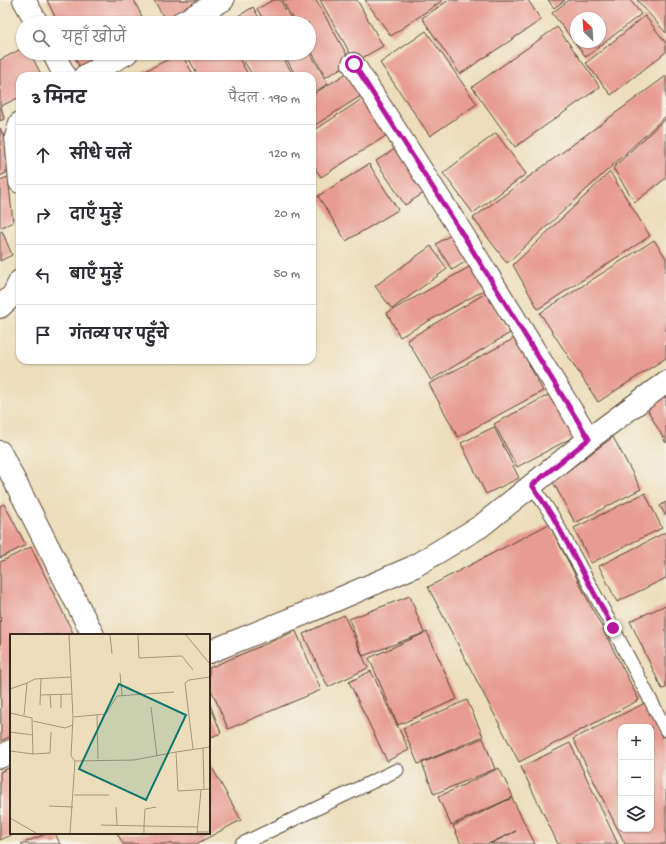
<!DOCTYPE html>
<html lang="hi">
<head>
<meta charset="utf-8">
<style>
  body { margin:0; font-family:"Gochi Hand","Playpen Sans Deva",sans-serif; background:#f7f7f7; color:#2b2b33 }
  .controls { position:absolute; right:12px; bottom:12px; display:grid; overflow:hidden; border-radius:8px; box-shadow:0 1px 3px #0004 }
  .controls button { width:36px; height:36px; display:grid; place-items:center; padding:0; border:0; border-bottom:1px solid #e1e1e2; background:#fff; color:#2b2b33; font:20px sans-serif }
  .compass { position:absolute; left:570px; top:12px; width:36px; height:36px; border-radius:50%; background:#fff; box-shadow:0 1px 3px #0004; rotate:335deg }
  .stop { position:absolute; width:12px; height:12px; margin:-9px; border:3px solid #b5179e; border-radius:50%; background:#fff }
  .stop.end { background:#b5179e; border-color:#fff; box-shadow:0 1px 4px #0008 }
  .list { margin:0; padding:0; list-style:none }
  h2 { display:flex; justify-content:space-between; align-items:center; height:52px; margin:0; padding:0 16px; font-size:17px }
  h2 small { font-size:13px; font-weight:400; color:#7c7c81 }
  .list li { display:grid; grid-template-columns:26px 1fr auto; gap:12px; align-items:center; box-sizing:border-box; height:60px; padding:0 16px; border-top:1px solid #e1e1e2 }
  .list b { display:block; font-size:15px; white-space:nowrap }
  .list em { font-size:13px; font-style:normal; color:#7c7c81 }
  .icon { flex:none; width:22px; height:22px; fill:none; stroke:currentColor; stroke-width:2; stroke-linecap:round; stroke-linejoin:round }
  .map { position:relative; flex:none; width:666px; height:844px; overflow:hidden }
  .search { position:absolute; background:#fff; box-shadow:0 1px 3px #0004; left:16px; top:16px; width:300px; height:44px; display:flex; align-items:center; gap:10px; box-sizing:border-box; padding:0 14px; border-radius:22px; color:#7c7c81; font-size:15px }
  .panel { position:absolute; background:#fff; box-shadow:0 1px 3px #0004; left:16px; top:72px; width:300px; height:292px; border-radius:12px }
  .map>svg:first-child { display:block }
  .building { fill:#e79b92; fill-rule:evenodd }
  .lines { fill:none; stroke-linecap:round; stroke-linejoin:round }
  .service-casing { stroke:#564536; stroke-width:15 }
  .minor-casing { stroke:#564536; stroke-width:24 }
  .service { stroke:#fff; stroke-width:13 }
  .minor { stroke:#fff; stroke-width:22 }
  .route { stroke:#b5179e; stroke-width:5 }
  .inset-road { fill:none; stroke:#a5967c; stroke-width:1 }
  .view { fill:#0f766e; fill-opacity:0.15; stroke:#0f766e; stroke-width:2 }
  .inset-edge { fill:none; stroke:#3b2a1e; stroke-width:2 }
</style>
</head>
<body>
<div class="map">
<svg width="666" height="844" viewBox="0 0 666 844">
  <rect width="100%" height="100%" fill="#f7f3e8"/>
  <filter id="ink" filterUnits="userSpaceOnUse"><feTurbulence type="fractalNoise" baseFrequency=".025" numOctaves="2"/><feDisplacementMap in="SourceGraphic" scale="8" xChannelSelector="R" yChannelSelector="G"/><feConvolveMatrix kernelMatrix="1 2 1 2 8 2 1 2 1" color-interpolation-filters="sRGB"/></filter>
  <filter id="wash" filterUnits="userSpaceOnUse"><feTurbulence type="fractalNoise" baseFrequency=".012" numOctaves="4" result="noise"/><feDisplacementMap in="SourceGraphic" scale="16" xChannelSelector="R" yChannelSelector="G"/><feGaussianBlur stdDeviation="0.9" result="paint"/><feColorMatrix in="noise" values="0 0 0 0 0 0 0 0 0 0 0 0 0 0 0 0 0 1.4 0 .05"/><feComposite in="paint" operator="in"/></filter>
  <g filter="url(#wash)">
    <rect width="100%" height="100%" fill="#ecdebb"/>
    <g id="blocks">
      <!-- building -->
      <g class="building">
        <path d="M47 0H134L145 23H58Z"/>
        <path d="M154 0H217L174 23H167Z"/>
        <path d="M273 0H280L293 23H266L257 9Z"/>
        <path d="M282 0H316L351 62 326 77 309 47V23H295Z"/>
        <path d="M320 0H357L383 46 355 62Z"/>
        <path d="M365 0H443L391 36Z"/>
        <path d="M449 0H528L541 20 460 74 422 18Z"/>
        <path d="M548 0H565L554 8Z"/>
        <path d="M569 0H630L641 14 586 57 552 13ZM576 18H600V42H576Z"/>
        <path d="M637 0H666V33Z"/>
        <path d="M253 7 262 23H227Z"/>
        <path d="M645 16 666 43V52L611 95 586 63Z"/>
        <path d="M557 27 600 87 515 147 472 87Z"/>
        <path d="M426 31 477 104 430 136 380 63Z"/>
        <path d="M23 48V53H30L42 76H20V97L1 106 4 119 0 121V60Z"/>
        <path d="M309 51 328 84 312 93V76H296L283 53H309Z"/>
        <path d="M73 53H104L79 66Z"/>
        <path d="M181 53 194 76H135Z"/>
        <path d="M186 53H236L249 76H198Z"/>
        <path d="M239 53H280L294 76H253Z"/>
        <path d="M350 71 364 94 312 127V95Z"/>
        <path d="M666 76V116L507 263 473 218Z"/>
        <path d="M368 95 392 132 321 177 312 164V132Z"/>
        <path d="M666 118V178L635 202 613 168Z"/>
        <path d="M0 128 6 141V173L0 176Z"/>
        <path d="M496 133 526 174 473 213 443 173Z"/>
        <path d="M398 147 427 191 405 205 376 161Z"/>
        <path d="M369 164 398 210 346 241 318 196Z"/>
        <path d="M610 172 650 236 538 309 513 265Z"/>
        <path d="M8 177 13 222 0 228V180Z"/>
        <path d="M2 231 12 255 0 261V232Z"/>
        <path d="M454 233 470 259 452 270 436 244Z"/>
        <path d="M654 240 666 258V358L598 402 540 313Z"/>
        <path d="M431 246 447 269 392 309 375 286Z"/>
        <path d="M473 265 486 289 400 337 387 313Z"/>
        <path d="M486 293 510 333 431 380 407 340Z"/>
        <path d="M515 338 543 391 458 437 429 384Z"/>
        <path d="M552 393 575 436 517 467 494 424Z"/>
        <path d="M666 395V443L646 407Z"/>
        <path d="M494 427 519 478 486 494 461 443Z"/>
        <path d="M613 437 641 489 575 523 553 482Z"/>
        <path d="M645 493 662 528 591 563 574 528Z"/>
        <path d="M666 502V516L660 506Z"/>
        <path d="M4 504 26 545 0 558V506Z"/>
        <path d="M549 524 639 700 519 762 428 587Z"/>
        <path d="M666 532V578L617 602 599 566Z"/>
        <path d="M31 547 74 635H11V736L1 741 0 562Z"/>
        <path d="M410 596 424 633 363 656 349 619Z"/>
        <path d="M666 605V688L662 689 630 621Z"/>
        <path d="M344 615 368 668 328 687 303 634Z"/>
        <path d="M296 631 321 690 228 729 209 684V668Z"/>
        <path d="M427 632 457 699 398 725 369 658Z"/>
        <path d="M371 671 409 750 387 761 349 682Z"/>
        <path d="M467 700 483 736 418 764 403 728Z"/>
        <path d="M209 702 221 733 209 738Z"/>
        <path d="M645 703 666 745V844H625L573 739ZM621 727H651V829H621Z"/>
        <path d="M483 738 495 769 434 794 422 763Z"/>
        <path d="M570 743 618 844H558L521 767Z"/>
        <path d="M209 762 241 820 196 844H123L117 833H209Z"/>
        <path d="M11 767V833H16L0 840V772Z"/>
        <path d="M499 768 513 797 451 825 438 797Z"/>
        <path d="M512 798 535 844H490L516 831 488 844H461L453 826Z"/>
        <path d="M48 833H55L60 844H21Z"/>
      </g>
    </g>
  </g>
  <g filter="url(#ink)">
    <use href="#blocks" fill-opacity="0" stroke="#564536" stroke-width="1"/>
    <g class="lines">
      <defs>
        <g id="service">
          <path d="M532 485 553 517 613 628 666 730"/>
          <path d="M242 844 397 770"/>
        </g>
        <g id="minor">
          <path d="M24 0 37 23"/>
          <path d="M181 23 223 0"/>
          <path d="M53 53 65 76"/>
          <path d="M353 64 460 230 589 439"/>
          <path d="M85 76 127 53"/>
          <path d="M20 123 16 137 20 182"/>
          <path d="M0 307 13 295 20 281"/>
          <path d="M0 452 93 635"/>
          <path d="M209 652 306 613 413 567 481 526 589 439 666 382"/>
          <path d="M0 757 11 751"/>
        </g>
      </defs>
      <!-- service casing -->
      <use href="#service" class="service-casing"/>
      <!-- minor casing -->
      <use href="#minor" class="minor-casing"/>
      <!-- service -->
      <use href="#service" class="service"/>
      <!-- minor -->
      <use href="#minor" class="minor"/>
    </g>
  </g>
  <g class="lines" filter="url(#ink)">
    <!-- route -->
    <path class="route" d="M354 64 460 230 589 439 532 485 553 517 613 628"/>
  </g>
  <!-- overview -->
  <g transform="translate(10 634)">
    <rect width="200" height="200" fill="#ecdebb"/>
    <path class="inset-road" d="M59 1 63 83 61 122 65 127M100 1 102 20M128 1 129 24 172 22 183 36M176 1 200 30M110 39 112 61M17 49 25 45 61 43M0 55 17 49 14 81M30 61 62 60M40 61 41 74M51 61V74M30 71 31 44M141 73 147 122M0 79 22 84 23 120 0 117M87 81 88 125M63 83 96 80 107 62 164 58M23 87 55 94 63 91M0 98 23 101M200 113 166 118 168 157 200 155M193 114 194 155M183 115 175 49 179 46 200 43M23 120 40 119 41 98M64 161H99M39 172 63 173M106 173 107 191M146 173 135 175 134 192 187 193M0 184 26 199M91 191 134 192V199M187 198H200M60 199 65 127 124 126 166 118M187 199 191 156"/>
    <path class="view" d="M109 50 176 81 136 166 69 135Z"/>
    <rect width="200" height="200" class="inset-edge"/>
  </g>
</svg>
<div class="controls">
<button>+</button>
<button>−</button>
<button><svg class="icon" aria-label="layers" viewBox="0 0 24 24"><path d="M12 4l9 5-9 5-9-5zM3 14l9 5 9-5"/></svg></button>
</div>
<svg class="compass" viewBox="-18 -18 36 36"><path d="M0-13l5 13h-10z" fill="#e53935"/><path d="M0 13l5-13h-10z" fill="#7c7c81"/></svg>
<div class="stop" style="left:354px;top:64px"></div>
<div class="stop end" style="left:613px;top:628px"></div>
<div class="search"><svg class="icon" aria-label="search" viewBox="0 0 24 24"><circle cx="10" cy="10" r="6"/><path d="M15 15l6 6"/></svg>यहाँ खोजें</div>
<section class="panel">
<h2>3 मिनट<small>पैदल · 190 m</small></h2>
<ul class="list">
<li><svg class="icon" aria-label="ahead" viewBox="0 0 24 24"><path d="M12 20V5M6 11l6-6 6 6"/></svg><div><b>सीधे चलें</b></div><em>120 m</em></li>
<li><svg class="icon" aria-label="right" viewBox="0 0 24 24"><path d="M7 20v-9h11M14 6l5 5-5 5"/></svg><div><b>दाएँ मुड़ें</b></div><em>20 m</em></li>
<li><svg class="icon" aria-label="left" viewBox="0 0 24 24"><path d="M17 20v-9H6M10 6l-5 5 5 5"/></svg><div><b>बाएँ मुड़ें</b></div><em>50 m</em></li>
<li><svg class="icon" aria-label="arrive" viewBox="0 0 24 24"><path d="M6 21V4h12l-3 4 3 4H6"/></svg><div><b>गंतव्य पर पहुँचे</b></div></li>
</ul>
</section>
</div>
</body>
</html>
